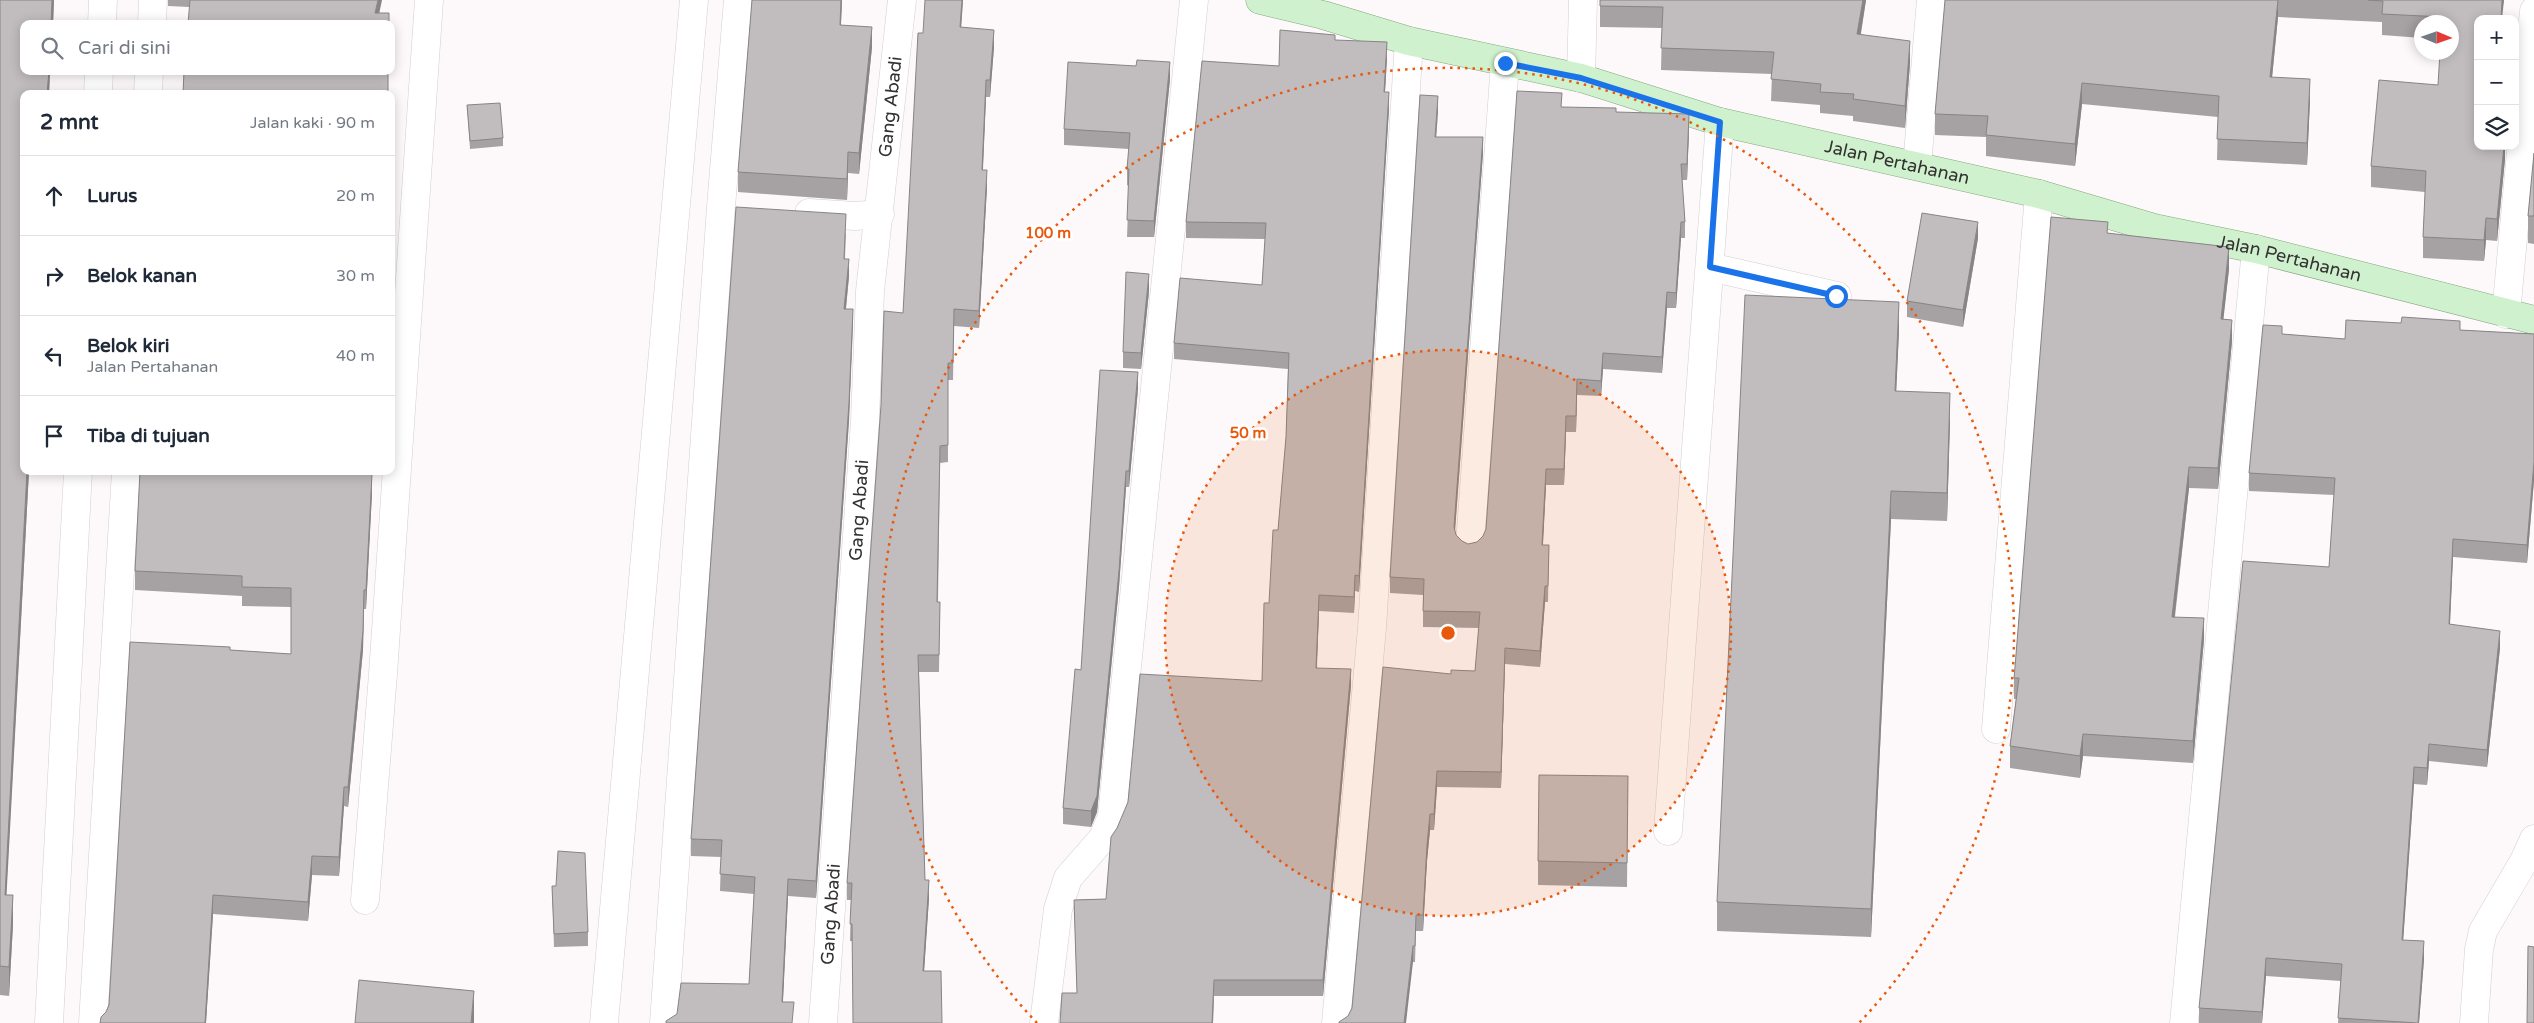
<!DOCTYPE html>
<html lang="id">
<head>
<meta charset="utf-8">
<style>
  body { margin:0; font-family:"Varela Round",sans-serif; background:#f2f2f3; color:#1f2937 }
  .controls { position:absolute; right:15px; top:15px; display:grid; overflow:hidden; border-radius:10px; box-shadow:0 2px 12px #0003 }
  .controls button { width:45px; height:45px; display:grid; place-items:center; padding:0; border:0; border-bottom:1px solid #e0e1e3; background:#fff; color:#1f2937; font:25px sans-serif }
  .compass { position:absolute; left:2414px; top:15px; width:45px; height:45px; border-radius:50%; background:#fff; box-shadow:0 2px 12px #0003; rotate:92deg }
  .stop { position:absolute; width:15px; height:15px; margin:-11px; border:4px solid #1a73e8; border-radius:50%; background:#fff }
  .stop.end { background:#1a73e8; border-color:#fff; box-shadow:0 1px 5px #0008 }
  .list { margin:0; padding:0; list-style:none }
  h2 { display:flex; justify-content:space-between; align-items:center; height:65px; margin:0; padding:0 20px; font-size:21px }
  h2 small { font-size:16px; font-weight:400; color:#747a83 }
  .list li { display:grid; grid-template-columns:32px 1fr auto; gap:15px; align-items:center; box-sizing:border-box; height:80px; padding:0 20px; border-top:1px solid #e0e1e3 }
  .list b { display:block; font-size:19px; white-space:nowrap }
  .list p { margin:0; font-size:16px; white-space:nowrap; color:#747a83 }
  .list em { font-size:16px; font-style:normal; color:#747a83 }
  .icon { flex:none; width:28px; height:28px; fill:none; stroke:currentColor; stroke-width:2; stroke-linecap:round; stroke-linejoin:round }
  .map { position:relative; flex:none; width:2534px; height:1023px; overflow:hidden }
  .search { position:absolute; background:#fff; box-shadow:0 2px 12px #0003; left:20px; top:20px; width:375px; height:55px; display:flex; align-items:center; gap:12px; box-sizing:border-box; padding:0 18px; border-radius:10px; color:#747a83; font-size:19px }
  .panel { position:absolute; background:#fff; box-shadow:0 2px 12px #0003; left:20px; top:90px; width:375px; height:385px; border-radius:10px }
  .map>svg:first-child { display:block }
  .lines { fill:none; stroke-linecap:round; stroke-linejoin:round }
  .minor-casing { stroke:#d3cecf; stroke-width:29 }
  .major-casing { stroke:#84a780; stroke-width:29 }
  .minor { stroke:#fff; stroke-width:28 }
  .major { stroke:#d0f1cd; stroke-width:28 }
  .wall { fill:#a6a2a3 }
  .shaded-wall { fill:#878485 }
  .building { fill:#c1bcbe; stroke:#878485 }
  .route { stroke:#1a73e8; stroke-width:6 }
  .ring { fill:none; stroke:#e8590c; stroke-width:2.5; stroke-dasharray:2.5 5 }
  .labels { text-anchor:middle; dominant-baseline:central; stroke-width:5; stroke-linejoin:round; paint-order:stroke }
  .street-label { font-size:18px; fill:#333131; stroke:#fff }
  .centre { fill:#e8590c; stroke:#fff; stroke-width:2.5 }
  .ring-label { font-size:15px; text-anchor:middle; font-weight:bold; fill:#e8590c; stroke:#fff; stroke-width:5; stroke-linejoin:round; paint-order:stroke }
</style>
</head>
<body>
<div class="map">
<svg width="2534" height="1023" viewBox="0 0 2534 1023">
  <rect width="100%" height="100%" fill="#fdf9fa"/>
  <g class="lines">
    <defs>
      <g id="minor">
        <path d="M102 24 103 0"/>
        <path d="M152 24 153 0"/>
        <path d="M1581 78 1583 0"/>
        <path d="M98 94 99 71"/>
        <path d="M148 94 149 71"/>
        <path d="M1917 166 1931 0"/>
        <path d="M809 213 855 216 880 214"/>
        <path d="M1710 267 1837 296"/>
        <path d="M2506 314 2534 11"/>
        <path d="M1470 544 1505 63"/>
        <path d="M1996 729 2039 194"/>
        <path d="M1668 831 1720 122"/>
        <path d="M365 900 383 674 429 0"/>
        <path d="M49 1023 78 471"/>
        <path d="M93 1023 126 471"/>
        <path d="M604 1023 694 0"/>
        <path d="M664 1023 721 207 738 0"/>
        <path id="s1" d="M823 1023 865 421 870 291 902 0"/>
        <path d="M1044 1023 1058 909 1068 878 1103 838 1112 816 1194 0"/>
        <path d="M1336 1023 1372 628 1409 41"/>
        <path d="M2184 1023 2256 249"/>
        <path d="M2474 1023 2479 949 2483 931 2524 861 2534 839"/>
      </g>
      <g id="major">
        <path id="s2" d="M1260 0 1323 15 1409 41 1581 78 1720 122 2039 194 2154 228 2256 249 2534 320"/>
      </g>
    </defs>
    <!-- minor casing -->
    <use href="#minor" class="minor-casing"/>
    <!-- major casing -->
    <use href="#major" class="major-casing"/>
    <!-- minor -->
    <use href="#minor" class="minor"/>
    <!-- major -->
    <use href="#major" class="major"/>
  </g>
  <!-- wall -->
  <g class="wall">
    <path d="M0 0H54L53 24H24L50 71 49 94H24V471H29L6 895 13 924 9 996 0 995Z"/>
    <path d="M168 0H382L189 7 168 6Z"/>
    <path d="M752 0H842L841 25 872 47 859 174 848 173 847 200 738 192V172Z"/>
    <path d="M963 0 961 27 994 47 990 97H986L983 170 987 187 979 328 954 326 953 380H948V462L940 463 938 602H940L939 672H919L925 880 929 898 924 971 942 1023 852 941H850L851 900H847V883L903 313Z"/>
    <path d="M1600 0H1866L1861 34 1910 63 1905 128 1853 121V116L1820 113V105L1771 101 1772 74 1661 70 1662 28 1600 27Z"/>
    <path d="M1945 0H2504L2478 146H2505V159L2497 241 2486 240 2484 261 2423 258V237L2425 192 2371 187V166L2438 85 2452 22H2422V38L2382 35V22L2278 17 2272 77 2310 100 2307 165 2217 160 2218 117 2082 104 2075 166 1986 156V137L1935 135V114Z"/>
    <path d="M1335 40 1387 58 1385 92 1389 108 1359 592 1355 591 1354 613 1319 611 1317 668 1351 685 1323 996H1214L1213 1023H1060L1077 993 1074 900 1106 899 1262 681 1269 603 1278 530 1286 437 1288 369 1174 359V343L1262 285 1265 239 1186 238V222Z"/>
    <path d="M1170 79 1154 237H1127L1129 186 1127 185V169L1129 149 1064 145V129Z"/>
    <path d="M467 105 503 138V146L470 149Z"/>
    <path d="M1562 107 1616 112 1689 130 1687 180H1682L1685 222V238H1681L1676 308H1667L1662 373 1603 369 1601 396 1577 395 1576 432H1566L1564 485H1546L1543 545H1549L1548 602H1545L1540 667 1505 664 1501 788 1437 787 1434 830H1430L1427 861 1423 931H1416L1415 962H1413L1348 1016 1352 1008 1451 674 1475 671 1479 628 1423 627V595L1390 593V577L1438 112 1436 137 1483 153 1455 531 1456 535 1462 541 1468 544 1477 542 1483 536 1486 529Z"/>
    <path d="M2534 153V244L2528 243V216Z"/>
    <path d="M846 231 845 259 849 276 846 309 853 326 849 420 816 898 788 896 783 1002 749 984 754 894 720 891 721 857 691 856V839Z"/>
    <path d="M2108 233 2229 269 2223 319 2232 341 2218 489 2189 488 2175 617 2204 639 2193 763 2083 756 2080 778 2010 768V746L2016 699H2014V678Z"/>
    <path d="M1978 238 1963 327 1907 317V301Z"/>
    <path d="M1149 291 1141 369 1123 368V352Z"/>
    <path d="M2460 330 2534 334V480L2527 563 2453 557 2450 625 2500 648 2487 767 2429 761 2427 785 2414 784 2403 940 2424 959 2419 1023H2338L2341 981 2266 976 2262 1023H2199V1008L2329 567 2334 495 2249 491V473L2282 334 2345 339Z"/>
    <path d="M1899 331 1896 391 1950 421 1947 521 1891 519 1871 937 1717 931V902Z"/>
    <path d="M1138 389 1129 487H1126L1119 587 1097 812 1091 827 1063 824V808L1081 670Z"/>
    <path d="M368 474 372 493 366 609H364L363 650 348 807 344 806 339 876 312 875 308 921 213 914 206 1023H100L106 1012 230 650 291 654V607L242 606V596L135 590V571Z"/>
    <path d="M1628 776 1627 887 1538 885V861Z"/>
    <path d="M552 886 588 932V946L554 947Z"/>
  </g>
  <!-- shaded-wall -->
  <g class="shaded-wall">
    <path d="M52 0H54L53 24H51Z"/>
    <path d="M378 0H382L377 24 375 13Z"/>
    <path d="M841 0H842L840 45V25Z"/>
    <path d="M962 0H963L960 44V27Z"/>
    <path d="M1863 0H1866L1857 55V34Z"/>
    <path d="M2278 0V17L2270 98V77Z"/>
    <path d="M2502 0H2504L2502 19H2501Z"/>
    <path d="M872 27V47L859 174V153Z"/>
    <path d="M994 30V47L990 97V80Z"/>
    <path d="M1910 41V63L1905 128V106Z"/>
    <path d="M1387 42V58L1384 108V92Z"/>
    <path d="M1170 62V79L1154 237V221Z"/>
    <path d="M49 71H50L49 94H47Z"/>
    <path d="M2310 79V100L2307 165V143Z"/>
    <path d="M986 80V97L982 187V170Z"/>
    <path d="M2082 83V104L2075 166V144Z"/>
    <path d="M1389 92V108L1359 592V576Z"/>
    <path d="M1438 96V112L1435 153V137Z"/>
    <path d="M1689 114V130L1687 180V164Z"/>
    <path d="M1483 137V153L1454 543V527Z"/>
    <path d="M2504 146H2505V159L2497 241V219Z"/>
    <path d="M848 152V173L847 200V179Z"/>
    <path d="M987 170V187L979 328V311Z"/>
    <path d="M2486 218V240L2484 261V240Z"/>
    <path d="M1681 222V238L1676 308V293Z"/>
    <path d="M1978 222V238L1963 327V310Z"/>
    <path d="M2229 247V269L2221 341V319Z"/>
    <path d="M849 259V276L844 326V309Z"/>
    <path d="M1149 274V291L1141 369V353Z"/>
    <path d="M1667 292V308L1662 373V357Z"/>
    <path d="M1899 302V331L1895 419V391Z"/>
    <path d="M853 309 849 420 816 898V881Z"/>
    <path d="M2232 320V341L2218 489V468Z"/>
    <path d="M1603 353V369L1601 396V381Z"/>
    <path d="M1138 372V389L1129 487V471Z"/>
    <path d="M1577 379V395L1576 432V416Z"/>
    <path d="M1950 393V421L1947 521V493Z"/>
    <path d="M1566 416V432L1564 485V469Z"/>
    <path d="M2534 462V480L2527 563V545Z"/>
    <path d="M2189 467V488L2172 638V617Z"/>
    <path d="M1546 469V485L1542 561V545Z"/>
    <path d="M27 471H29L5 924V895Z"/>
    <path d="M1126 471V487L1119 587 1097 812 1091 827V811Z"/>
    <path d="M372 474V493L366 609V590Z"/>
    <path d="M1891 491V519L1871 937V909Z"/>
    <path d="M2453 539V557L2449 642V624Z"/>
    <path d="M1355 575V591L1354 613V597Z"/>
    <path d="M1545 586V602L1540 667V651Z"/>
    <path d="M364 590 363 650 348 807V787Z"/>
    <path d="M1319 595V611L1316 684V668Z"/>
    <path d="M2204 618V639L2193 763V741Z"/>
    <path d="M2500 631V648L2487 767V750Z"/>
    <path d="M1505 648V664L1501 788V772Z"/>
    <path d="M1351 669V685L1323 996V980Z"/>
    <path d="M2083 734V756L2080 778V756Z"/>
    <path d="M2429 744V761L2427 785V768Z"/>
    <path d="M2414 767V784L2402 958V940Z"/>
    <path d="M1437 771V787L1434 830V814Z"/>
    <path d="M344 787V806L339 876V857Z"/>
    <path d="M1430 814V830L1427 861 1423 931V915L1427 845Z"/>
    <path d="M312 856V875L308 921V902Z"/>
    <path d="M788 879V896L782 1019V1002Z"/>
    <path d="M929 880V898L923 988V971Z"/>
    <path d="M13 895V924L9 996V967Z"/>
    <path d="M213 895V914L206 1023H205Z"/>
    <path d="M2424 941V959L2419 1023H2418Z"/>
    <path d="M1413 946V962L1406 1023H1404Z"/>
    <path d="M2266 958V976L2262 1023V1012Z"/>
    <path d="M1214 980 1213 1023H1212Z"/>
    <path d="M474 991V1023H471Z"/>
  </g>
  <!-- building -->
  <g class="building">
    <path d="M0 0H52L51 24H24V71H49L47 94H24V471H27L5 895H13L9 967 0 966Z"/>
    <path d="M190 0H378L375 13H389V24H188Z"/>
    <path d="M752 0H841L840 25 872 27 859 153 848 152 847 179 738 172Z"/>
    <path d="M925 0H962L960 27 994 30 990 80H986L982 170H987L979 311 954 309 953 363H948V445L940 446 937 602H940L939 655H918L925 880H929L923 971H941L942 1023H853L852 924H850L852 883H847L881 405 884 311 903 313 918 33H923Z"/>
    <path d="M1600 0H1863L1857 34 1910 41 1905 106 1853 99 1854 94 1820 92 1821 84 1771 79 1774 52 1661 48 1663 7 1600 6Z"/>
    <path d="M1945 0H2278L2270 77 2310 79 2307 143 2217 139 2219 96 2082 83 2075 144 1986 135 1988 116 1935 114Z"/>
    <path d="M2368 0H2502L2501 19H2478V146H2504L2497 219 2486 218 2484 240 2423 237 2426 171 2371 166 2379 80 2438 85 2440 52H2452V22H2443V17L2382 14 2383 1Z"/>
    <path d="M1280 30 1335 35V40L1387 42 1384 92H1389L1359 576 1355 575 1354 597 1319 595 1316 668 1351 669 1323 980H1214L1212 1023H1060L1062 993H1077L1074 900 1106 899 1111 837 1117 828 1128 802 1140 674 1262 681 1264 603H1269L1273 530H1278L1286 437 1289 353 1174 343 1180 278 1262 285 1266 223 1186 222 1202 61 1279 66Z"/>
    <path d="M1137 60 1170 62 1154 221 1127 220 1129 169H1127L1130 133 1064 129 1068 62 1136 66Z"/>
    <path d="M184 71H388V94H183Z"/>
    <path d="M1517 91 1562 93 1561 107 1616 108V112L1689 114 1687 164H1681L1685 222H1681L1676 293 1667 292 1662 357 1603 353 1601 381 1577 379 1576 416H1566L1564 469H1546L1542 545H1549L1548 586H1545L1540 651 1505 648 1501 772 1437 771 1434 814H1430L1427 845 1423 915H1416L1415 946H1413L1404 1023H1339V1022L1348 1016 1352 1008 1383 667 1451 674V670L1475 671 1480 612 1423 611 1424 579 1390 577 1420 95 1438 96 1435 137H1483L1454 527 1456 535 1462 541 1468 544 1477 542 1483 536 1486 529Z"/>
    <path d="M500 103 503 138 470 141 467 105Z"/>
    <path d="M391 110H392L391 160Z"/>
    <path d="M2534 153V216H2528Z"/>
    <path d="M736 207 846 214 844 259H849L844 309H853L849 403 816 881 788 879 782 1002H794L792 1023H666V1021L677 1014 681 983 749 984 755 877 720 874 722 840 691 839Z"/>
    <path d="M1922 213 1978 222 1963 310 1907 301Z"/>
    <path d="M2051 217 2108 222 2107 233 2229 247 2221 319 2232 320 2218 468 2189 467 2172 617 2204 618 2193 741 2083 734 2080 756 2010 746 2019 678H2014L2015 667Z"/>
    <path d="M1126 272 1149 274 1141 353 1123 352Z"/>
    <path d="M1745 295 1899 302 1895 391 1950 393 1947 493 1891 491 1871 909 1717 902Z"/>
    <path d="M2402 317 2460 321V330L2534 334V462L2527 545 2453 539 2449 624 2500 631 2487 750 2429 744 2427 768 2414 767 2402 940 2424 941 2418 1023 2338 1018 2342 964 2266 958 2262 1012 2199 1008 2243 561 2329 567 2335 478 2249 473 2263 325 2282 326V334L2345 339 2346 320 2401 323Z"/>
    <path d="M1100 370 1138 372 1129 471H1126L1119 571 1097 796 1091 811 1063 808 1075 669 1081 670Z"/>
    <path d="M140 471H368L367 474H372L366 590H364L363 631 348 787H344L339 857 312 856 308 902 213 895 205 1023H100L101 1017 106 1012 109 1005 130 642 230 647V650L291 654V588L242 587V576L135 571Z"/>
    <path d="M1539 775 1628 776 1627 863 1538 861Z"/>
    <path d="M558 851 585 853 588 932 554 934 552 886H556Z"/>
    <path d="M2528 946 2534 947V1023H2527Z"/>
    <path d="M359 980 474 991 471 1023H355Z"/>
  </g>
  <g class="lines">
    <!-- route -->
    <path class="route" d="M1505 63 1581 78 1720 122 1710 267 1836 296"/>
  </g>
  <!-- distance rings -->
  <circle cx="1448" cy="633" r="283" fill="#e8590c" fill-opacity=".12"/>
  <g class="ring">
    <circle cx="1448" cy="633" r="283"/>
    <path d="M1037 1023A566 566 0 1 1 1859 1023"/>
  </g>
  <g class="labels">
    <!-- street labels -->
    <g class="street-label">
      <text stroke="none"><textPath href="#s1" startOffset="919">Gang Abadi</textPath></text>
      <text stroke="none"><textPath href="#s2" startOffset="658">Jalan Pertahanan</textPath></text>
      <text stroke="none"><textPath href="#s2" startOffset="1062">Jalan Pertahanan</textPath></text>
      <text stroke="none"><textPath href="#s1" startOffset="514">Gang Abadi</textPath></text>
      <text stroke="none"><textPath href="#s1" startOffset="109">Gang Abadi</textPath></text>
    </g>
  </g>
  <circle cx="1448" cy="633" r="8" class="centre"/>
  <g class="ring-label">
    <text x="1048" y="238">100 m</text>
    <text x="1248" y="438">50 m</text>
  </g>
</svg>
<div class="controls">
<button>+</button>
<button>−</button>
<button><svg class="icon" aria-label="layers" viewBox="0 0 24 24"><path d="M12 4l9 5-9 5-9-5zM3 14l9 5 9-5"/></svg></button>
</div>
<svg class="compass" viewBox="-18 -18 36 36"><path d="M0-13l5 13h-10z" fill="#e53935"/><path d="M0 13l5-13h-10z" fill="#747a83"/></svg>
<div class="stop" style="left:1836px;top:296px"></div>
<div class="stop end" style="left:1505px;top:63px"></div>
<div class="search"><svg class="icon" aria-label="search" viewBox="0 0 24 24"><circle cx="10" cy="10" r="6"/><path d="M15 15l6 6"/></svg>Cari di sini</div>
<section class="panel">
<h2>2 mnt<small>Jalan kaki · 90 m</small></h2>
<ul class="list">
<li><svg class="icon" aria-label="ahead" viewBox="0 0 24 24"><path d="M12 20V5M6 11l6-6 6 6"/></svg><div><b>Lurus</b></div><em>20 m</em></li>
<li><svg class="icon" aria-label="right" viewBox="0 0 24 24"><path d="M7 20v-9h11M14 6l5 5-5 5"/></svg><div><b>Belok kanan</b></div><em>30 m</em></li>
<li><svg class="icon" aria-label="left" viewBox="0 0 24 24"><path d="M17 20v-9H6M10 6l-5 5 5 5"/></svg><div><b>Belok kiri</b><p>Jalan Pertahanan</p></div><em>40 m</em></li>
<li><svg class="icon" aria-label="arrive" viewBox="0 0 24 24"><path d="M6 21V4h12l-3 4 3 4H6"/></svg><div><b>Tiba di tujuan</b></div></li>
</ul>
</section>
</div>
</body>
</html>
